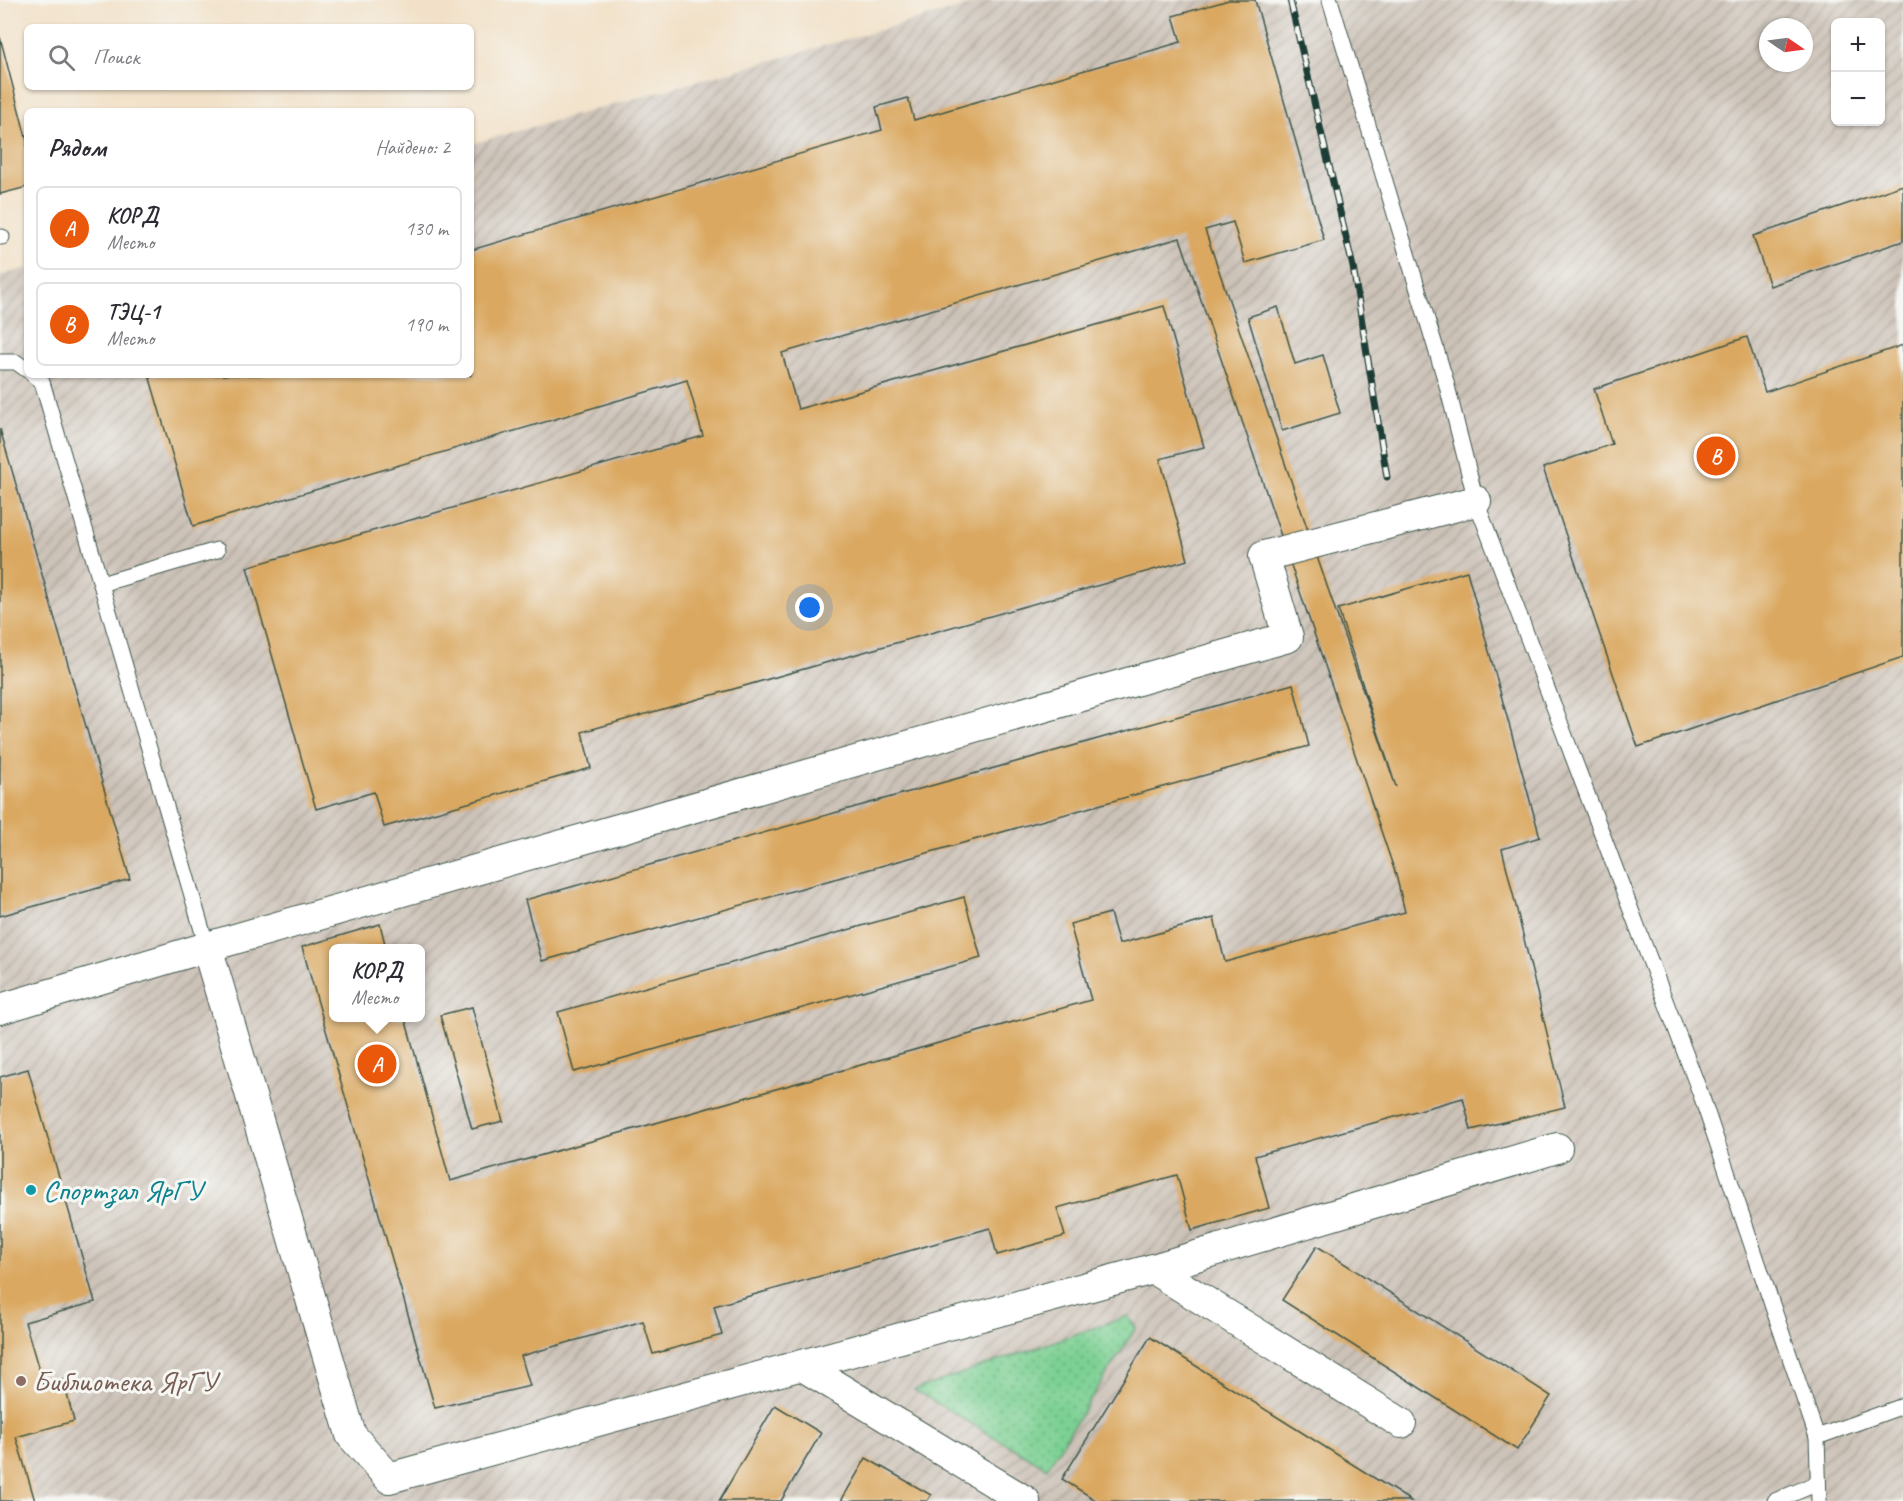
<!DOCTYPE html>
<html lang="ru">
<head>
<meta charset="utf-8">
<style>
  body { margin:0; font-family:Caveat,sans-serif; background:#f7f7f7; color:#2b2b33 }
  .controls { position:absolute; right:18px; top:18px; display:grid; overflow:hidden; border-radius:9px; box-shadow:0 2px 4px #0004 }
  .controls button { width:54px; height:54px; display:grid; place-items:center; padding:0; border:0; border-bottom:2px solid #e1e1e2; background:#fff; color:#2b2b33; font:30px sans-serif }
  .compass { position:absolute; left:1759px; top:18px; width:54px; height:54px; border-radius:50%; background:#fff; box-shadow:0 2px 4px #0004; rotate:103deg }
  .you { position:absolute; left:810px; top:608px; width:21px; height:21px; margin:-15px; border:4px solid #fff; border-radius:50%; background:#1a73e8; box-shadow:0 0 0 9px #1a73e833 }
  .badge { display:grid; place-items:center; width:39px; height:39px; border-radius:50%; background:#ea580c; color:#fff; font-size:20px; font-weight:700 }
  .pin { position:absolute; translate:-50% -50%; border:3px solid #fff; box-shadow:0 2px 6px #0006 }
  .popup { position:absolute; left:329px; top:944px; width:96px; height:78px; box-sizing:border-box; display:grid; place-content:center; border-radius:9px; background:#fff; filter:drop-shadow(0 2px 4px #0005); font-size:20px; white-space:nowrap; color:#7c7c81 }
  .popup b { font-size:22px; color:#2b2b33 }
  .popup::after { content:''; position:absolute; left:50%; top:100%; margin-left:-12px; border:12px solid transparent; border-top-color:#fff }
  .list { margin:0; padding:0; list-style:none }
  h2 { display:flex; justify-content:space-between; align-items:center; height:78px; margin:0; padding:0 24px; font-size:26px }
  h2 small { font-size:20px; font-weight:400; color:#7c7c81 }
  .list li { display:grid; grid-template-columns:39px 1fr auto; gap:18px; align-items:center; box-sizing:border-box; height:84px; margin:0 12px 12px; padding:0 12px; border:2px solid #e1e1e2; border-radius:9px }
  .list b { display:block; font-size:22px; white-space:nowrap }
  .list p { margin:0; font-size:20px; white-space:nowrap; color:#7c7c81 }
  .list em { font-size:20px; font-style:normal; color:#7c7c81 }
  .icon { flex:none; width:33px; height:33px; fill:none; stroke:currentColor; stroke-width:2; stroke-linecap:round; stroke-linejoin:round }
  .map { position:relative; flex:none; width:1903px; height:1501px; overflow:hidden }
  .search { position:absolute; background:#fff; box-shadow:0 2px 4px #0004; left:24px; top:24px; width:450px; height:66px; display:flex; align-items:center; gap:15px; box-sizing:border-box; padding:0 21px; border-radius:9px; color:#7c7c81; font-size:22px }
  .panel { position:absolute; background:#fff; box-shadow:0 2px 4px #0004; left:24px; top:108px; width:450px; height:270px; border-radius:9px }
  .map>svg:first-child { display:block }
  .industrial { fill:url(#industrial-furrows); fill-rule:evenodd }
  .grass { fill:url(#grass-dots); stroke:#4d8664; stroke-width:1.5 }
  .building { fill:#daa860 }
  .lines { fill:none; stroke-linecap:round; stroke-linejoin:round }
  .lane-casing { stroke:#3f564a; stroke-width:17 }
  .street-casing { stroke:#3f564a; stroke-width:32 }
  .lane { stroke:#fff; stroke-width:15 }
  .street { stroke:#fff; stroke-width:30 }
  .rail-casing { stroke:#1f3d34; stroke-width:7 }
  .rail { stroke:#f6f6f2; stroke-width:4.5; stroke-dasharray:14; stroke-linecap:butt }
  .culture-dot { fill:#0f9aa8; stroke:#f6f6f2; stroke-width:2 }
  .education-dot { fill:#8d6e63; stroke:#f6f6f2; stroke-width:2 }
  .labels { text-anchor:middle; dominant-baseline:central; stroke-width:6; stroke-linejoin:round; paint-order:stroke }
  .culture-label { font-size:30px; fill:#0d838f; stroke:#f6f6f2; text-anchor:start }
  .education-label { font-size:30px; fill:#785e54; stroke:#f6f6f2; text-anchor:start }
</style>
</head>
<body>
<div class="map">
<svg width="1903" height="1501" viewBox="0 0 1903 1501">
  <defs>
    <pattern id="industrial-furrows" width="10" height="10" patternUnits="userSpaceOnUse" patternTransform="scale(1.5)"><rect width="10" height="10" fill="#ccc2b8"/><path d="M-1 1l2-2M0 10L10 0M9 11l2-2" fill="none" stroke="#a59f96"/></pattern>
    <pattern id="grass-dots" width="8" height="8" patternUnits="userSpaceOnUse" patternTransform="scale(1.5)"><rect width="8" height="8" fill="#7bd093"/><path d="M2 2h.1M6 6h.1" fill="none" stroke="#64aa79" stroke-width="1.8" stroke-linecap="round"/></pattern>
  </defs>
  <rect width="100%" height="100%" fill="#f6f6f2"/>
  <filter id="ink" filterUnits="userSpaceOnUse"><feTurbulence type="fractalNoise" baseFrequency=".0167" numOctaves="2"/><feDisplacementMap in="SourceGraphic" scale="12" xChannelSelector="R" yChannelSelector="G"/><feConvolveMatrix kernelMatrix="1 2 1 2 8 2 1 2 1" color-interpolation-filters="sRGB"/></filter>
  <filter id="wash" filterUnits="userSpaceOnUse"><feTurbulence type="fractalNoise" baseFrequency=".008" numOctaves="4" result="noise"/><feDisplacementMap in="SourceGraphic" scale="24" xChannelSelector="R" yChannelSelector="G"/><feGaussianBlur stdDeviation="1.35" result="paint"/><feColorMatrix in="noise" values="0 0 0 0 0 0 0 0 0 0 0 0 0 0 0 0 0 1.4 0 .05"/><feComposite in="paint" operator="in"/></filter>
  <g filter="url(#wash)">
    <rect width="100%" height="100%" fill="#f2e1c8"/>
    <!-- industrial -->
    <path class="industrial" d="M988 0H1903V1501H36L18 1436 74 1420 63 1379 43 1384 25 1322 95 1302 0 1077V276L27 268V375H471V144ZM1836 22H1880V122H1836ZM1768 27H1804V63H1768ZM334 948H421V1018H334Z"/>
    <!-- grass -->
    <path class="grass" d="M1128 1316 1136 1328 1047 1468 914 1390Z"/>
    <g id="blocks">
      <!-- building -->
      <g class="building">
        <path d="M1229 0H1255L1324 240 1245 263 1233 222 1205 230 1396 787 1338 609 1467 571 1540 837 1502 849 1565 1107 1471 1130 1463 1098 1255 1156 1269 1208 1192 1230 1177 1175 1057 1208 1065 1236 997 1255 990 1228 714 1306 722 1335 653 1354 643 1321 521 1356 530 1386 435 1408 302 947 380 924 386 948H334V1018H405L450 1181 1091 1000 1070 924 1110 913 1119 944 1214 918 1225 962 1405 912 1396 875 1180 238 782 353 798 409 1164 306 1204 447 1160 459 1188 560 582 732 591 768 384 827 374 792 316 809 247 567 703 436 687 380 193 526 149 375H471V250L882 130 876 107 908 98 914 120 1181 42 1173 16Z"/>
        <path d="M0 37 27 141V187L0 194Z"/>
        <path d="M1903 185V241L1770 286 1753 236Z"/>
        <path d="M1278 307 1295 364 1323 355 1340 413 1282 431 1248 317Z"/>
        <path d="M1747 337 1765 392 1903 345V657L1638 747 1543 468 1612 444 1594 389Z"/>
        <path d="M0 429 130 879 0 916Z"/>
        <path d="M1293 684 1309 746 542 961 525 900Z"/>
        <path d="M964 897 981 958 574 1072 558 1012Z"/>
        <path d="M472 1007 503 1121 472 1129 440 1015Z"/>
        <path d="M28 1069 95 1302 25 1322 43 1384 63 1379 74 1421 16 1437 35 1501H0V1077Z"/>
        <path d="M1317 1246 1551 1396 1517 1450 1282 1300Z"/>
        <path d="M1150 1337 1411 1501H1097L1062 1479Z"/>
        <path d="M775 1405 821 1433 781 1501H719Z"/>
        <path d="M866 1458 931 1495 927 1501H841Z"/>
      </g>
    </g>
  </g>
  <g filter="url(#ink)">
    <use href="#blocks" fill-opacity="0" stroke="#3f564a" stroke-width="1.5"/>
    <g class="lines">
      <defs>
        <g id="lane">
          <path d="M1330 0 1446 382 1476 501 1701 1095 1817 1437"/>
          <path d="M0 237H2"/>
          <path d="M0 362H16L27 370"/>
          <path d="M33 375 42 382 207 947"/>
          <path d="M101 584 217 550"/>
          <path d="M1775 1501 1818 1483"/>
          <path d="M1819 1501 1817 1437 1903 1406"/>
        </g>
        <g id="street">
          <path d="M207 947 351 1435 389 1478 1153 1269 1557 1148"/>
          <path d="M0 1009 207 947 1288 637 1264 556 1476 501"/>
          <path d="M1153 1269 1401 1423"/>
          <path d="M801 1365 1025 1501"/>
        </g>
      </defs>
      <!-- lane casing -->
      <use href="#lane" class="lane-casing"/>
      <!-- street casing -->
      <use href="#street" class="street-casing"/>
      <!-- lane -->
      <use href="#lane" class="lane"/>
      <!-- street -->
      <use href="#street" class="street"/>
      <defs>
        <path id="rail" d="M1290 0 1353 267 1387 477"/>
      </defs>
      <!-- rail casing -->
      <use href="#rail" class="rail-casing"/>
      <!-- rail -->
      <use href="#rail" class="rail"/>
    </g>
  </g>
  <!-- markers -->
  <circle class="culture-dot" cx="31" cy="1190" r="6"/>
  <circle class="education-dot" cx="21" cy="1381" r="6"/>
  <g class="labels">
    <!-- culture labels -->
    <g class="culture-label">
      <text x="43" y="1190">Cпортзал ЯрГУ</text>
    </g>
    <!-- education labels -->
    <g class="education-label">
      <text x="33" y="1381">Библиотека ЯрГУ</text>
    </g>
  </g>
</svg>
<div class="controls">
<button>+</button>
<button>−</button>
</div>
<svg class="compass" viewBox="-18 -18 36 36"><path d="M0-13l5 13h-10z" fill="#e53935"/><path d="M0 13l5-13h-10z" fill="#7c7c81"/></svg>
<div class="you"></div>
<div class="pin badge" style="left:377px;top:1064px">A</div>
<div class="popup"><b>КОРД</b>Место</div>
<div class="pin badge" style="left:1716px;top:456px">B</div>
<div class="search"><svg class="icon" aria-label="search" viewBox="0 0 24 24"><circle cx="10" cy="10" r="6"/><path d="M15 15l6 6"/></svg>Поиск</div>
<section class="panel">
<h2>Рядом<small>Найдено: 2</small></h2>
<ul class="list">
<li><span class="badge">A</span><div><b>КОРД</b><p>Место</p></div><em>130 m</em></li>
<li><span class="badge">B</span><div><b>ТЭЦ-1</b><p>Место</p></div><em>190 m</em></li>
</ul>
</section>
</div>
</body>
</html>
